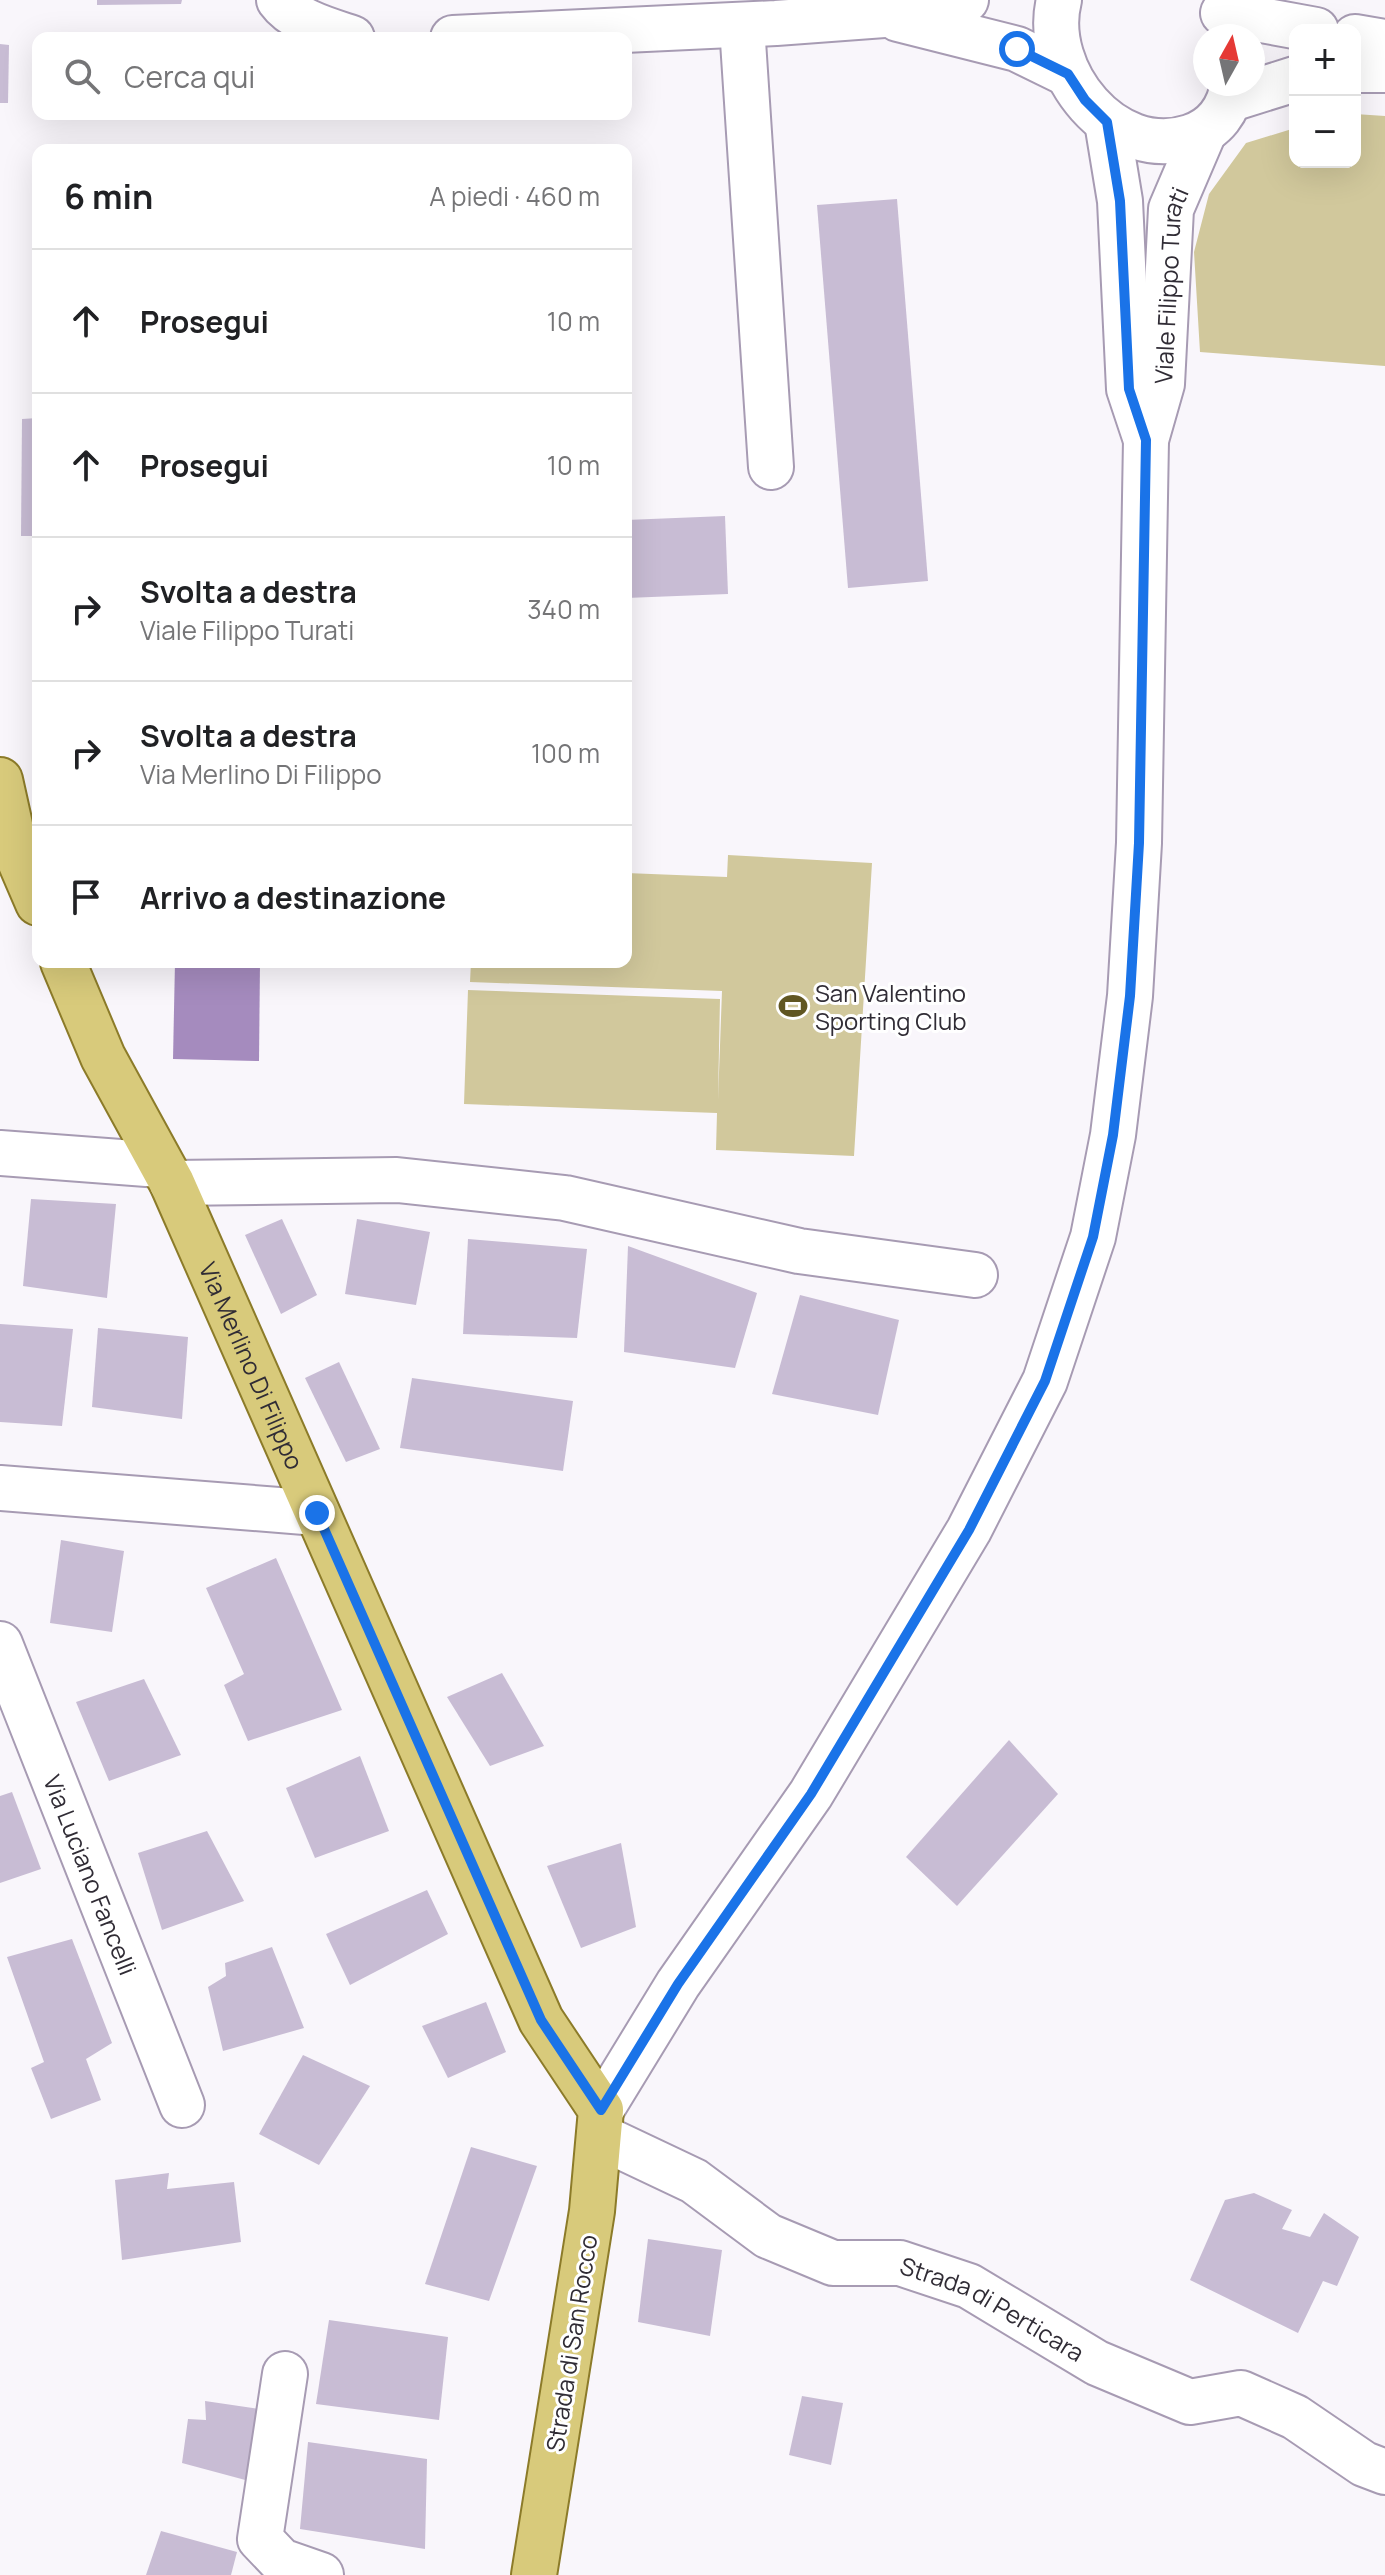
<!DOCTYPE html>
<html lang="it">
<head>
<meta charset="utf-8">
<style>
  body { margin:0; font-family:Manrope,sans-serif; background:#f2f2f2; color:#202124 }
  .controls { position:absolute; right:24px; top:24px; display:grid; overflow:hidden; border-radius:16px; box-shadow:0 8px 32px #0002 }
  .controls button { width:72px; height:72px; display:grid; place-items:center; padding:0; border:0; border-bottom:2px solid #e0e0e0; background:#fff; color:#202124; font:40px sans-serif }
  .compass { position:absolute; left:1193px; top:24px; width:72px; height:72px; border-radius:50%; background:#fff; box-shadow:0 8px 32px #0002; rotate:8deg }
  .stop { position:absolute; width:24px; height:24px; margin:-18px; border:6px solid #1a73e8; border-radius:50%; background:#fff }
  .stop.end { background:#1a73e8; border-color:#fff; box-shadow:0 2px 8px #0008 }
  .list { margin:0; padding:0; list-style:none }
  h2 { display:flex; justify-content:space-between; align-items:center; height:104px; margin:0; padding:0 32px; font-size:34px }
  h2 small { font-size:26px; font-weight:400; color:#757577 }
  .list li { display:grid; grid-template-columns:52px 1fr auto; gap:24px; align-items:center; box-sizing:border-box; height:144px; padding:0 32px; border-top:2px solid #e0e0e0 }
  .list b { display:block; font-size:30px; white-space:nowrap }
  .list p { margin:0; font-size:26px; white-space:nowrap; color:#757577 }
  .list em { font-size:26px; font-style:normal; color:#757577 }
  .icon { flex:none; width:44px; height:44px; fill:none; stroke:currentColor; stroke-width:2; stroke-linecap:round; stroke-linejoin:round }
  .map { position:relative; flex:none; width:1385px; height:2575px; overflow:hidden }
  .search { position:absolute; background:#fff; box-shadow:0 8px 32px #0002; left:32px; top:32px; width:600px; height:88px; display:flex; align-items:center; gap:20px; box-sizing:border-box; padding:0 28px; border-radius:16px; color:#757577; font-size:30px }
  .panel { position:absolute; background:#fff; box-shadow:0 8px 32px #0002; left:32px; top:144px; width:600px; height:824px; border-radius:16px }
  .map>svg:first-child { display:block }
  .green { fill:#d1c89c }
  .water { fill:#a58bbe }
  .building { fill:#c8bcd4 }
  .lines { fill:none; stroke-linecap:round; stroke-linejoin:round }
  .minor-casing { stroke:#a79bb3; stroke-width:48 }
  .major-casing { stroke:#8c7b29; stroke-width:48 }
  .minor { stroke:#fff; stroke-width:44 }
  .major { stroke:#d8ca7b; stroke-width:44 }
  .route { stroke:#1a73e8; stroke-width:10 }
  .labels { text-anchor:middle; dominant-baseline:central; stroke-width:6; stroke-linejoin:round; paint-order:stroke }
  .street-label { font-size:24px; fill:#302c35; stroke:#fff }
  .poi-label { font-size:24px; fill:#302c35; stroke:#fff; text-anchor:start }
</style>
</head>
<body>
<div class="map">
<svg width="1385" height="2575" viewBox="0 0 1385 2575">
  <rect width="100%" height="100%" fill="#f9f6fb"/>
  <!-- green -->
  <g class="green">
    <path d="M1355 114 1385 116V366L1200 352 1194 252 1209 194 1246 143 1295 128V162H1355Z"/>
    <path d="M728 855 872 863 854 1156 716 1150 717 1113 464 1104 468 990 720 999 718 1100 722 991 470 982 471 962H626V873L727 877Z"/>
  </g>
  <!-- water -->
  <path class="water" d="M175 962H260L259 1061 173 1059Z"/>
  <!-- building -->
  <g class="building">
    <path d="M97 0H182L181 4 97 5Z"/>
    <path d="M0 44 9 45 8 103H0Z"/>
    <path d="M897 199 928 581 848 588 817 205Z"/>
    <path d="M38 418V536H21L22 419Z"/>
    <path d="M725 516 728 594 626 598V520Z"/>
    <path d="M31 1199 116 1204 107 1298 23 1286Z"/>
    <path d="M282 1219 317 1295 281 1314 245 1235Z"/>
    <path d="M357 1219 430 1232 416 1305 345 1294Z"/>
    <path d="M468 1239 587 1249 577 1338 463 1334Z"/>
    <path d="M628 1246 757 1293 735 1368 624 1352Z"/>
    <path d="M800 1295 899 1320 878 1415 772 1394Z"/>
    <path d="M0 1324 73 1329 62 1426 0 1422Z"/>
    <path d="M98 1328 188 1337 182 1419 92 1407Z"/>
    <path d="M339 1362 380 1449 346 1462 305 1378Z"/>
    <path d="M412 1378 573 1401 563 1471 400 1448Z"/>
    <path d="M61 1540 124 1551 112 1632 50 1623Z"/>
    <path d="M276 1558 342 1710 248 1741 224 1685 244 1674 206 1588Z"/>
    <path d="M502 1673 544 1746 490 1766 447 1697Z"/>
    <path d="M144 1679 181 1755 109 1781 76 1702Z"/>
    <path d="M1009 1740 1058 1794 957 1906 906 1857Z"/>
    <path d="M360 1756 389 1831 315 1858 286 1788Z"/>
    <path d="M12 1792 41 1869 0 1883V1796Z"/>
    <path d="M207 1831 244 1901 162 1930 138 1853Z"/>
    <path d="M621 1843 636 1927 581 1948 547 1866Z"/>
    <path d="M427 1890 448 1934 350 1985 326 1934Z"/>
    <path d="M72 1939 112 2043 86 2059 101 2100 51 2119 31 2068 44 2062 7 1957Z"/>
    <path d="M272 1947 304 2028 223 2051 208 1987 226 1976 225 1963Z"/>
    <path d="M486 2002 506 2052 448 2078 422 2026Z"/>
    <path d="M303 2055 370 2086 319 2165 259 2134Z"/>
    <path d="M471 2147 537 2166 489 2301 425 2284Z"/>
    <path d="M169 2173 167 2189 234 2182 241 2242 122 2260 115 2180Z"/>
    <path d="M1254 2193 1292 2210 1282 2229 1310 2237 1324 2213 1359 2237 1337 2286 1323 2281 1298 2333 1190 2280 1225 2200Z"/>
    <path d="M648 2239 722 2250 710 2336 638 2322Z"/>
    <path d="M329 2320 448 2337 439 2420 316 2404Z"/>
    <path d="M802 2396 843 2403 831 2465 789 2455Z"/>
    <path d="M205 2401 259 2409 249 2481 182 2463 188 2419 206 2420Z"/>
    <path d="M308 2442 427 2459 425 2549 300 2529Z"/>
    <path d="M161 2531 237 2552 231 2575H146Z"/>
  </g>
  <g class="lines">
    <defs>
      <g id="minor">
        <path d="M279 0C294 21 328 30 352 38"/>
        <path d="M1059 0C1041 71 1113 162 1190 137 1215 129 1229 110 1233 84"/>
        <path d="M1223 13 1316 30"/>
        <path d="M898 19 1017 49 1068 74"/>
        <path d="M742 26 771 467"/>
        <path d="M1355 37 1385 42"/>
        <path d="M453 38 776 23 884 15 966 0"/>
        <path d="M1355 70H1385"/>
        <path d="M1231 99 1295 79"/>
        <path d="M1107 122 1120 201 1129 389 1146 440"/>
        <path d="M0 1153 160 1165"/>
        <path d="M172 1183 397 1180 565 1198 799 1251 975 1275"/>
        <path d="M0 1488 317 1513"/>
        <path id="s1" d="M0 1644 182 2105"/>
        <path id="s2" d="M601 2110 678 1984 811 1794 969 1530 1045 1381 1093 1237 1113 1135 1130 996 1139 843 1146 440 1162 384 1171 209 1204 132"/>
        <path id="s3" d="M599 2136 694 2181 768 2236 833 2263H900L969 2286 1097 2363 1190 2402 1241 2393 1295 2417 1364 2464 1385 2472"/>
        <path d="M285 2374 260 2539 281 2561 321 2575"/>
      </g>
      <g id="major">
        <path d="M0 780 16 852 38 903"/>
        <path id="s4" d="M63 962 103 1057 172 1183 541 2020 601 2110 592 2211 534 2575"/>
      </g>
    </defs>
    <!-- minor casing -->
    <use href="#minor" class="minor-casing"/>
    <!-- major casing -->
    <use href="#major" class="major-casing"/>
    <!-- minor -->
    <use href="#minor" class="minor"/>
    <!-- major -->
    <use href="#major" class="major"/>
  </g>
  <g class="lines">
    <!-- route -->
    <path class="route" d="M317 1513 541 2020 601 2110 678 1984 811 1794 969 1530 1045 1381 1093 1237 1113 1135 1130 996 1139 843 1146 440 1129 389 1120 201 1107 122 1085 100 1068 74 1017 49"/>
  </g>
  <!-- icons -->
  <defs>
    <symbol id="stadium-bare" viewBox="-9 -9 18 18"><path d="M0-5a6.5 5 0 1 0 0 10a6.5 5 0 1 0 0-10ZM-3.5-1.8h7v3.6h-7Z" fill="#605622" stroke="#fff" stroke-width="2.5" paint-order="stroke"/></symbol>
  </defs>
  <g fill-rule="evenodd">
    <use href="#stadium-bare" x="773" y="986" width="40" height="40"/>
  </g>
  <g class="labels">
    <!-- street labels -->
    <g class="street-label">
      <text stroke="none"><textPath href="#s2" startOffset="1964">Viale Filippo Turati</textPath></text>
      <text stroke="none"><textPath href="#s4" startOffset="446">Via Merlino Di Filippo</textPath></text>
      <text stroke="none"><textPath href="#s1" startOffset="248">Via Luciano Fancelli</textPath></text>
      <text stroke="none"><textPath href="#s3" startOffset="438">Strada di Perticara</textPath></text>
      <text transform="translate(571 2343) rotate(-81)">Strada di San Rocco</text>
    </g>
    <!-- poi labels -->
    <g class="poi-label">
      <text x="815" y="992">San Valentino<tspan x="815" dy="28">Sporting Club</tspan></text>
    </g>
  </g>
</svg>
<div class="controls">
<button>+</button>
<button>−</button>
</div>
<svg class="compass" viewBox="-18 -18 36 36"><path d="M0-13l5 13h-10z" fill="#e53935"/><path d="M0 13l5-13h-10z" fill="#757577"/></svg>
<div class="stop" style="left:1017px;top:49px"></div>
<div class="stop end" style="left:317px;top:1513px"></div>
<div class="search"><svg class="icon" aria-label="search" viewBox="0 0 24 24"><circle cx="10" cy="10" r="6"/><path d="M15 15l6 6"/></svg>Cerca qui</div>
<section class="panel">
<h2>6 min<small>A piedi · 460 m</small></h2>
<ul class="list">
<li><svg class="icon" aria-label="ahead" viewBox="0 0 24 24"><path d="M12 20V5M6 11l6-6 6 6"/></svg><div><b>Prosegui</b></div><em>10 m</em></li>
<li><svg class="icon" aria-label="ahead" viewBox="0 0 24 24"><path d="M12 20V5M6 11l6-6 6 6"/></svg><div><b>Prosegui</b></div><em>10 m</em></li>
<li><svg class="icon" aria-label="right" viewBox="0 0 24 24"><path d="M7 20v-9h11M14 6l5 5-5 5"/></svg><div><b>Svolta a destra</b><p>Viale Filippo Turati</p></div><em>340 m</em></li>
<li><svg class="icon" aria-label="right" viewBox="0 0 24 24"><path d="M7 20v-9h11M14 6l5 5-5 5"/></svg><div><b>Svolta a destra</b><p>Via Merlino Di Filippo</p></div><em>100 m</em></li>
<li><svg class="icon" aria-label="arrive" viewBox="0 0 24 24"><path d="M6 21V4h12l-3 4 3 4H6"/></svg><div><b>Arrivo a destinazione</b></div></li>
</ul>
</section>
</div>
</body>
</html>
